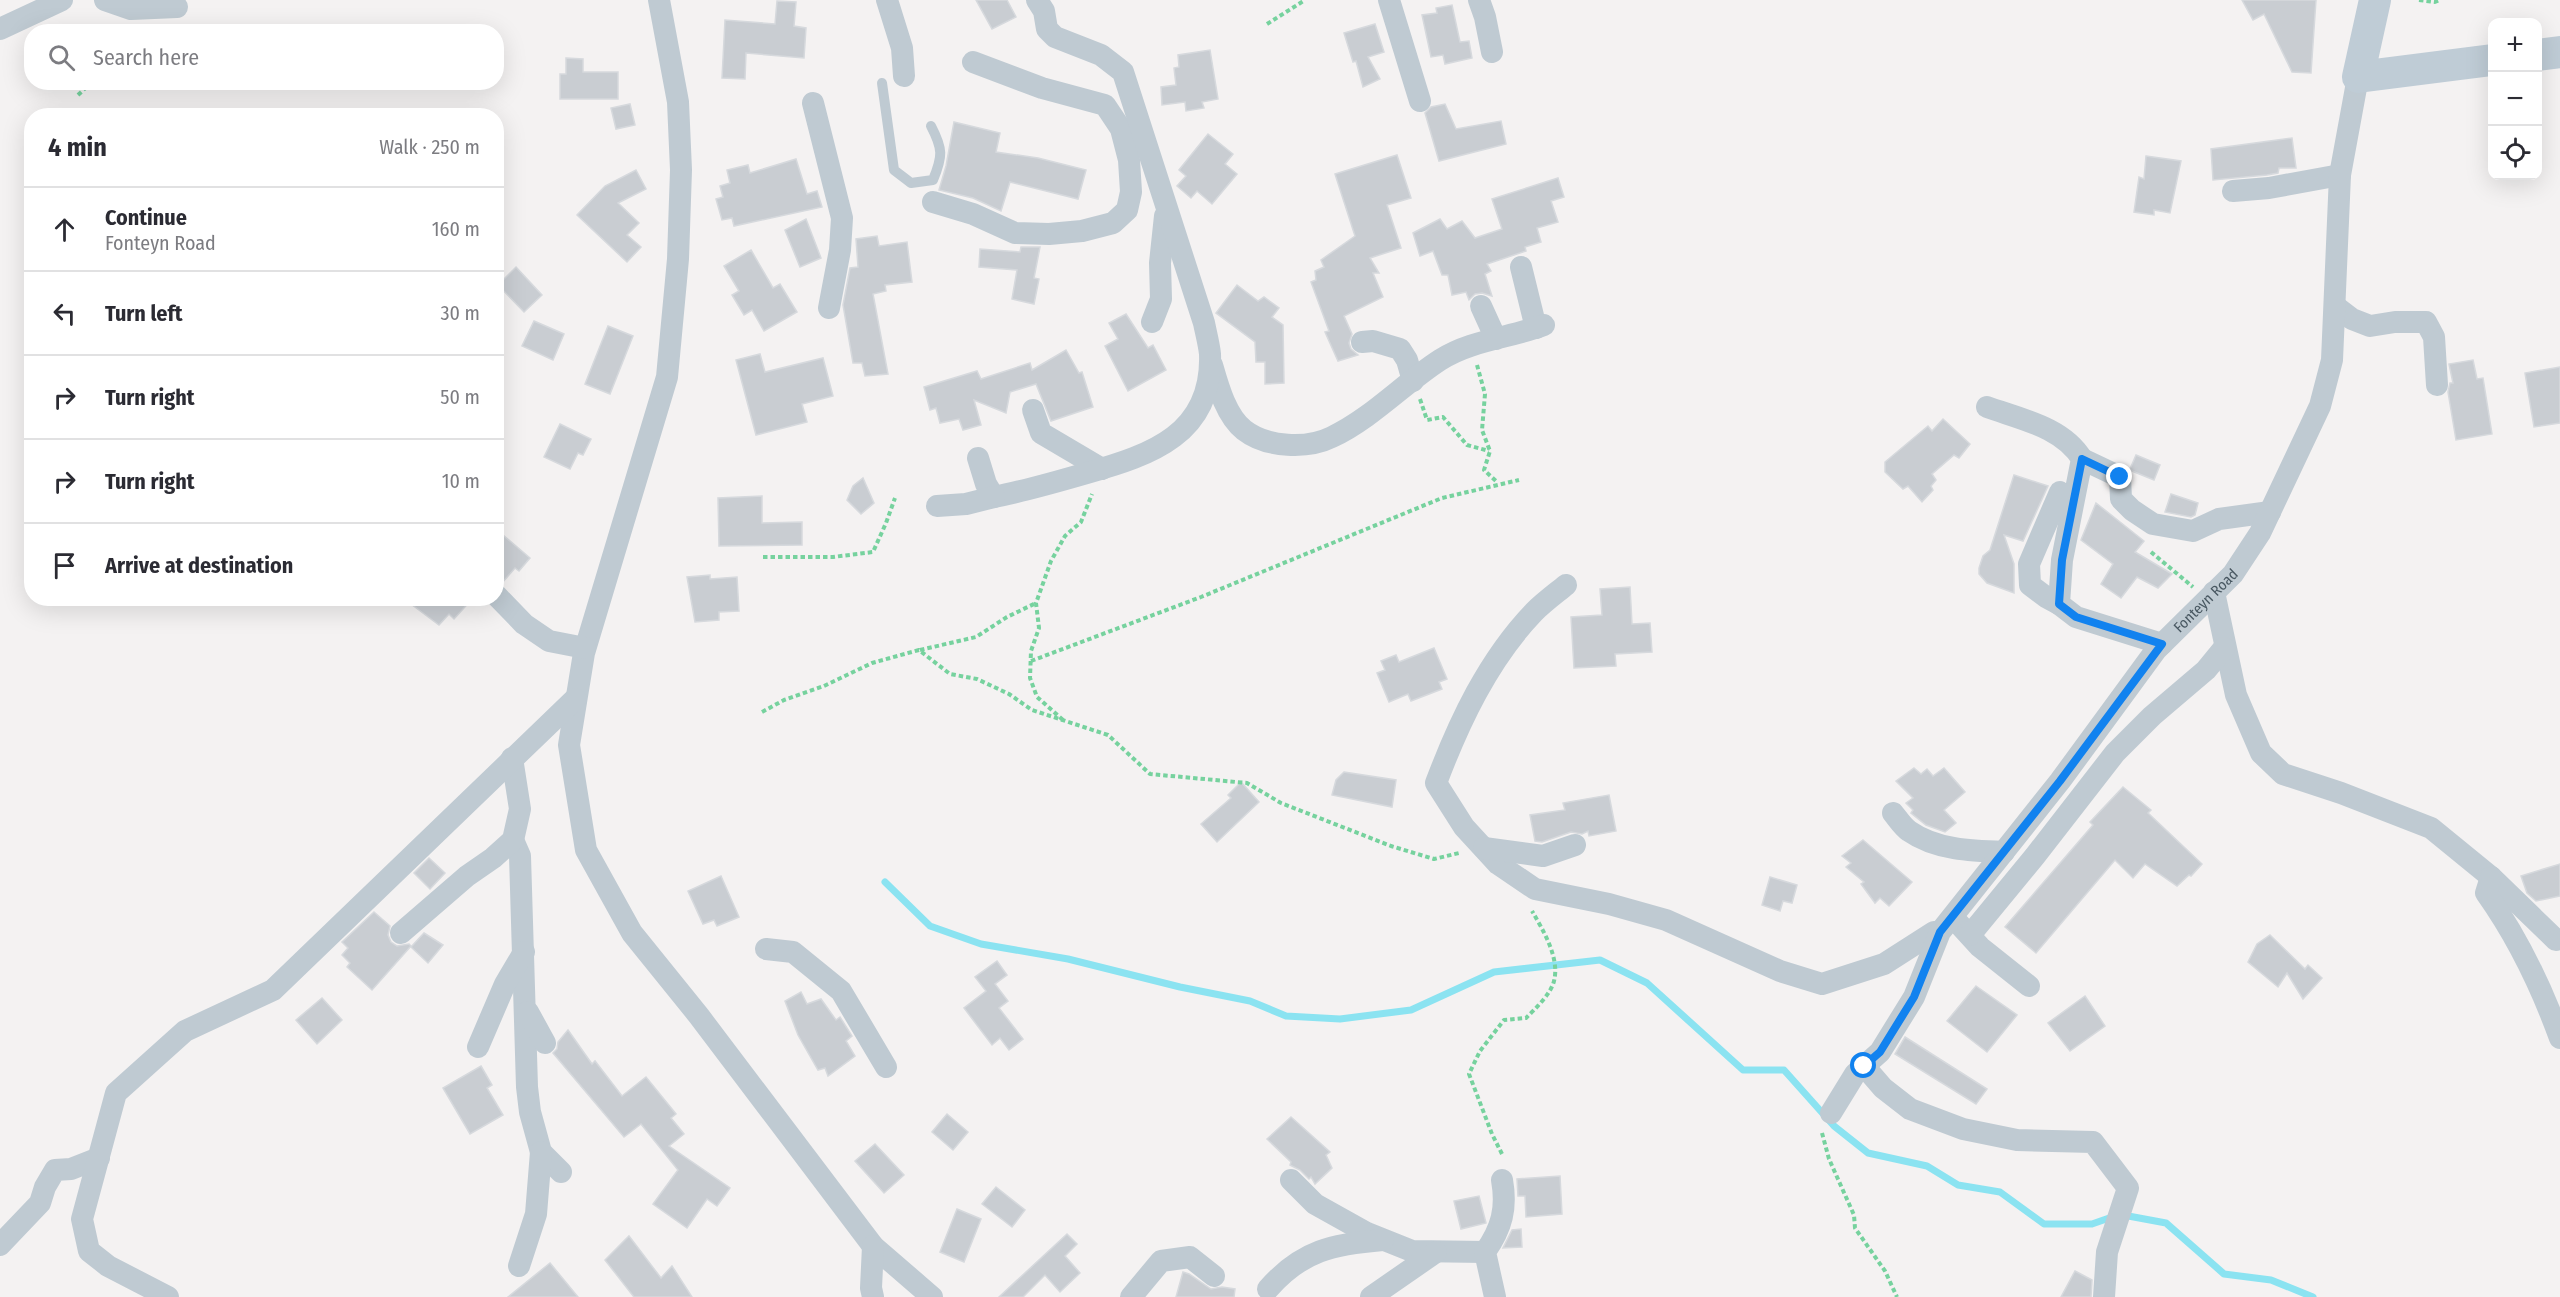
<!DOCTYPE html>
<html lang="en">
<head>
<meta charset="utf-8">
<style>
  body { margin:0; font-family:"Fira Sans Condensed",sans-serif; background:#f2f2f3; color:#2b2b33 }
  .controls { position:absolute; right:18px; top:18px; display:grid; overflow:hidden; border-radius:12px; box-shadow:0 6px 24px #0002 }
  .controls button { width:54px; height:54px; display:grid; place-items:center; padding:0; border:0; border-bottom:2px solid #e1e1e2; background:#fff; color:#2b2b33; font:30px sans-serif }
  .stop { position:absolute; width:18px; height:18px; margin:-14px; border:4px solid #1182ef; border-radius:50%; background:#fff }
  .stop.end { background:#1182ef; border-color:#fff; box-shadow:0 2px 6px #0008 }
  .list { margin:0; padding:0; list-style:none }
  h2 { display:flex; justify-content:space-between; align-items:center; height:78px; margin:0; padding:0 24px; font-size:26px }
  h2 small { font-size:20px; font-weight:400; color:#7c7c81 }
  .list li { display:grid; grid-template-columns:39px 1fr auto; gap:18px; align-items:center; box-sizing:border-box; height:84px; padding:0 24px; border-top:2px solid #e1e1e2 }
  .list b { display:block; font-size:22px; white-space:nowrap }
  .list p { margin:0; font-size:20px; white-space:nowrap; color:#7c7c81 }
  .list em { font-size:20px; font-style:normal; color:#7c7c81 }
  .icon { flex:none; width:33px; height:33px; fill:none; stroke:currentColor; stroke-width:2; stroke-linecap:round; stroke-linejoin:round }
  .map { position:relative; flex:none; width:2560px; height:1297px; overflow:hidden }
  .search { position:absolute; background:#fff; box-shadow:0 6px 24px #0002; left:24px; top:24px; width:480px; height:66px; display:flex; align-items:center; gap:15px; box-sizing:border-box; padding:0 21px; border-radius:24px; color:#7c7c81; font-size:22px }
  .panel { position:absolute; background:#fff; box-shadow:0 6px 24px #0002; left:24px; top:108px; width:480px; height:498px; border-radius:24px }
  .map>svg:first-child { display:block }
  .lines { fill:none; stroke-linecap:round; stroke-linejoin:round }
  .stream { stroke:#8be3f1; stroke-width:7 }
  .building { fill:#c9cdd2; stroke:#d6d9dd; stroke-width:1.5 }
  .path { stroke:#76d29e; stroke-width:4; stroke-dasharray:4.5 3; stroke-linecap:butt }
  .lane { stroke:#bfcad2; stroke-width:10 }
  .street { stroke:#bfcad2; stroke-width:22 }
  .secondary { stroke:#bfccd6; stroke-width:32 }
  .route { stroke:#1182ef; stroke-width:8 }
  .labels { text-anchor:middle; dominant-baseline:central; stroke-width:5; stroke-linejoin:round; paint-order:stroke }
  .street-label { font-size:15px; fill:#485761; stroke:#fff }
</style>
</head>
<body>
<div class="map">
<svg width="2560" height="1297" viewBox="0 0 2560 1297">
  <rect width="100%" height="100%" fill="#f4f2f2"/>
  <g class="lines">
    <!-- stream -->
    <g class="stream">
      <path d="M885 882 930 926 981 944 1068 959 1180 987 1250 1001 1286 1016 1340 1019 1411 1010 1494 972 1600 960 1647 983 1743 1070H1784L1834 1126 1868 1153 1927 1166 1958 1185 2000 1192 2044 1224H2092L2112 1217"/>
      <path d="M2123 1215 2166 1223 2224 1274 2271 1280 2313 1297"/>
    </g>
  </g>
  <!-- building -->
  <g class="building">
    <path d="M976 0H1007L1016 17 992 29Z"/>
    <path d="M2242 0H2316L2311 73 2292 72 2264 14 2253 20Z"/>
    <path d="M777 1 796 2 794 26 806 28 804 58 746 53 745 79 722 78 725 20 775 24Z"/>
    <path d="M1452 5 1460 42 1469 41 1472 58 1445 64 1443 55 1431 57 1422 15 1437 13 1436 8Z"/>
    <path d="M1375 24 1384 52 1368 57 1380 79 1363 87 1356 61 1353 62 1344 33Z"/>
    <path d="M1210 50 1218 99 1202 102 1204 108 1186 111 1185 102 1162 105 1161 87 1176 85 1174 68 1179 67 1178 55Z"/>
    <path d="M566 58 583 59V72H618V99H560V74H566Z"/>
    <path d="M630 104 635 125 616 129 611 108Z"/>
    <path d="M1445 104 1456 129 1501 121 1506 144 1439 161 1425 113 1431 107Z"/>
    <path d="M954 122 1000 133 996 152 1038 158 1086 170 1078 199 1010 182 1001 211 973 198 939 190 946 166Z"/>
    <path d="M1208 134 1233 154 1225 164 1237 174 1212 204 1197 191 1191 198 1177 186 1186 176 1179 170Z"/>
    <path d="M2292 138 2296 168H2279L2278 173 2267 175 2213 180 2211 149Z"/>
    <path d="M1397 155 1411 198 1387 205 1401 248 1370 258 1379 273H1373L1383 297 1344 316 1352 334 1349 343 1351 349 1358 355 1338 361 1325 332 1329 331 1311 282 1316 280 1315 271 1324 267 1321 260 1355 236 1335 174Z"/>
    <path d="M2146 156 2181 161 2170 213 2154 210V215L2134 212 2139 177 2144 179Z"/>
    <path d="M796 159 807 194 817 191 822 207 734 226 732 218 722 220 716 199 723 197 720 186 730 183 727 170 748 165 750 173Z"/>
    <path d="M636 170 646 189 618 203 639 223 627 235 641 247 627 262 577 215 605 186Z"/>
    <path d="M1558 178 1564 197 1551 201 1558 222 1537 228 1541 242 1525 247 1526 251 1487 264 1491 271 1485 274 1492 296 1482 293 1475 294 1469 300 1466 292 1452 295 1448 275H1442L1433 251 1420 256 1413 233 1440 219 1447 229 1462 221 1475 238 1502 229 1492 199Z"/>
    <path d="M806 219 821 258 800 267 785 230Z"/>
    <path d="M877 236 879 246 907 242 912 282 885 285 886 291 873 294 888 374 865 376 862 363H853L843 305 850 268 858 267 856 239Z"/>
    <path d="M1021 247H1040L1034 278 1039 279 1034 304 1012 299 1017 270 979 267 980 249 1020 252Z"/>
    <path d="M751 250 773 288 780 284 797 312 764 331 752 310 744 315 732 295 739 291 724 266Z"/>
    <path d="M516 267 542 295 524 312 498 285Z"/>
    <path d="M1237 285 1258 301 1264 297 1279 308 1272 317 1283 325 1284 383 1265 384V362H1256L1255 342 1216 313Z"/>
    <path d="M1126 314 1148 348 1153 345 1166 370 1128 391 1105 346 1118 339 1109 323Z"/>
    <path d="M534 321 564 334 553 360 522 346Z"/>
    <path d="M608 326 633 336 610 394 585 384Z"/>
    <path d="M1066 350 1079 373 1082 372 1093 407 1051 421 1036 384 1010 392 1006 413 974 400 981 425 963 430 959 419 940 423 936 408 930 410 924 387 977 371 981 379 1030 363 1032 370Z"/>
    <path d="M760 354 765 372 823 358 833 396 802 404 807 422 756 435 736 360Z"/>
    <path d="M2473 360 2477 379 2483 378 2492 434 2456 440 2448 392 2450 383H2453L2449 364Z"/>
    <path d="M2560 367V423L2534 427 2525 373Z"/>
    <path d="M1943 419 1970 444 1959 458 1954 455 1932 474 1936 480 1931 486 1933 490 1922 502 1908 486 1903 489 1885 472V462L1928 426 1932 431Z"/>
    <path d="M560 424 591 439 583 455 578 453 570 469 544 457Z"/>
    <path d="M2136 455 2160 465 2154 480 2132 471 2130 469Z"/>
    <path d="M2014 475 2048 486 2023 541 2004 535 2014 564V593L1987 583 1979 574V568L1983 556 1990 550Z"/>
    <path d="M863 478 874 503 861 514 847 500 853 486Z"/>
    <path d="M2171 494 2198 503 2195 515 2191 517 2165 512Z"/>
    <path d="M762 496V523L802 522V545L719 546 718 498Z"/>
    <path d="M2096 503 2144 541 2135 552 2172 574 2158 588 2137 577 2121 598 2101 584 2113 564 2081 540Z"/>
    <path d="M496 529 530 558 519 571 515 568 502 583 496 582Z"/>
    <path d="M710 575V579L737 577 739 611 719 612V620L695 622 687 577Z"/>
    <path d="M1630 587 1632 624 1650 623 1652 652 1615 654 1616 666 1574 668 1571 617 1602 615 1600 589Z"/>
    <path d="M403 598H473L454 619 449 614 439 625Z"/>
    <path d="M1434 648 1447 679 1439 682 1442 689 1411 701 1408 694 1389 702 1377 673 1385 670 1381 661 1396 655 1399 662Z"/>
    <path d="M1914 768 1921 774 1927 769 1933 776 1944 768 1965 792 1944 810 1956 823 1945 832 1926 825 1911 813 1913 810 1906 803 1913 798 1896 781Z"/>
    <path d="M1344 772 1396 780 1392 807 1332 795 1336 780Z"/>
    <path d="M1241 782 1259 802 1217 842 1201 824 1231 798 1228 795Z"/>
    <path d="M2123 787 2151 810 2148 813 2202 864 2191 876 2189 875 2177 886 2145 864 2133 878 2115 860 2036 953 2005 927 2093 825 2090 822Z"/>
    <path d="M1609 795 1616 831 1589 836 1588 831 1582 834 1571 832 1542 842 1535 841 1530 815 1565 810 1563 803Z"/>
    <path d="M1863 840 1912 882 1889 906 1880 898 1875 903 1861 884 1864 882 1846 867 1851 863 1842 856Z"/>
    <path d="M429 858 445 873 430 889 414 873Z"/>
    <path d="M2560 864V896L2536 901 2527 893 2521 876Z"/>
    <path d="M721 876 739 917 717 926 714 920 703 924 688 891Z"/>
    <path d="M1770 877 1797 885 1792 903 1783 901 1780 911 1762 905Z"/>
    <path d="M374 912 390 926 388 935 391 942 397 946 409 944 411 946 372 990 347 967 350 963 342 955 348 948 342 942Z"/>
    <path d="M424 933 443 945 428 963 411 947Z"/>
    <path d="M2270 935 2305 969 2308 965 2322 978 2303 999 2287 973 2278 987 2248 962 2257 944Z"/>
    <path d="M997 961 1007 975 995 984 1008 1001 999 1008 1023 1039 1009 1050 1000 1038 992 1045 964 1008 986 991 975 977Z"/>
    <path d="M1976 986 2017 1015 1987 1052 1947 1021Z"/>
    <path d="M801 992 807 1004 821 999 836 1020 840 1017 852 1036 846 1041 855 1056 828 1076 825 1068 818 1070 798 1035 785 1001Z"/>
    <path d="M2085 996 2105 1026 2070 1051 2048 1023Z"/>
    <path d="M322 998 342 1020 317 1044 296 1020Z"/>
    <path d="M568 1030 592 1064 595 1061 622 1096 646 1077 676 1114 671 1118 684 1134 669 1146 730 1188 717 1206 707 1199 687 1228 653 1204 678 1170 641 1124 624 1137 553 1053 557 1049 558 1042Z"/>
    <path d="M1905 1037 1987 1089 1976 1104 1895 1054Z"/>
    <path d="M481 1066 492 1085 487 1088 503 1115 470 1134 443 1088Z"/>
    <path d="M947 1114 968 1132 953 1150 932 1132Z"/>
    <path d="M1291 1117 1330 1152 1326 1155 1332 1168 1315 1184 1311 1177 1309 1179 1300 1170 1290 1165 1291 1162 1267 1139Z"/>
    <path d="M875 1144 904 1175 884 1193 855 1161Z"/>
    <path d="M1560 1176 1562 1214 1526 1217 1525 1196H1518L1517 1179Z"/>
    <path d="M996 1187 1025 1210 1012 1227 982 1204Z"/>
    <path d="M1479 1196 1486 1223 1461 1229 1454 1201Z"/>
    <path d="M957 1209 981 1219 964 1262 940 1252Z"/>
    <path d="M1521 1229 1522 1247 1503 1248 1512 1230Z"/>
    <path d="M1067 1234 1077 1244 1065 1256 1080 1273 1060 1292 1045 1275 1023 1297H999Z"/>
    <path d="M629 1236 661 1278 672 1266 692 1297H634L605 1260Z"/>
    <path d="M550 1263 578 1297H508Z"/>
    <path d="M2075 1271 2092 1280 2091 1297H2061Z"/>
    <path d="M1183 1272 1189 1274 1211 1289 1222 1287 1235 1289 1234 1297H1176Z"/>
  </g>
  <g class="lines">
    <!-- path -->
    <g class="path">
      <path d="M2419 0 2435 2 2440 0"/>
      <path d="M1267 24 1305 0"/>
      <path d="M78 95 92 82"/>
      <path d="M1477 365 1485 394 1482 430 1490 451 1484 470 1496 481"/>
      <path d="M1420 399 1427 420 1443 417 1467 445 1489 451"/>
      <path d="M2151 552 2193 587"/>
      <path d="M763 557H833L873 552 886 523 895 498"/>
      <path d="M920 650 976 637 1007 617 1036 603"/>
      <path d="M1031 661 1201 597 1442 498 1519 480"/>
      <path d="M762 712 784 700 824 686 872 663 919 650 950 674 977 679 1009 694 1032 710 1108 735 1150 774 1247 783 1281 803 1391 846 1434 859 1459 853"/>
      <path d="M1063 720 1037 697 1030 678 1031 651 1039 628 1036 603 1051 561 1065 536 1081 522 1092 494"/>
      <path d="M1822 1133 1829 1159 1854 1215 1855 1228 1885 1271 1897 1297"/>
      <path d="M1502 1154 1492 1134 1469 1074 1480 1051 1504 1020 1526 1018C1535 1009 1551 994 1554 981 1560 958 1543 930 1532 911"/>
    </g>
    <!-- lane -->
    <path class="lane" d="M882 83 894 170 911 183 933 180C943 156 943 149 931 126"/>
    <!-- street -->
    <g class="street">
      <path d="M105 0 131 9 177 7"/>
      <path d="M659 0 678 102 681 170 678 259 667 377 584 653 569 745 586 850 632 933 699 1016 873 1246 932 1297"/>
      <path d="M887 0 902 48 904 76"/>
      <path d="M1389 0 1420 101"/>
      <path d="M1479 0 1485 17 1492 52"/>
      <path d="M0 29 62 0"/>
      <path d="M813 103 842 218 840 250 829 308"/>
      <path d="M2233 191 2269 188 2340 175"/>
      <path d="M933 202 973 214 1015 233 1049 234 1082 231 1113 223 1127 210 1131 192 1129 160 1121 129 1105 105 1042 88 973 62"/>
      <path d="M1521 267 1536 328"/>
      <path d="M1481 306 1496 339"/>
      <path d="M2335 306 2352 319 2370 326 2395 322H2426L2434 337 2437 385"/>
      <path d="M1152 322 1161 299 1160 263 1165 216"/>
      <path d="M1362 342 1373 341 1400 349 1407 360 1413 381"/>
      <path d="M1212 365C1218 386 1226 416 1244 430 1267 448 1308 449 1332 437 1372 418 1403 384 1440 360 1471 340 1510 338 1544 325"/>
      <path d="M1987 407C2020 419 2063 427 2082 459L2062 560 2059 604 2076 617 2162 644"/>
      <path d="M1033 410 1041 433 1102 469"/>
      <path d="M978 458 986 484 994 497C1025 491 1056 482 1087 473 1151 455 1213 434 1210 354 1209 344 1206 333 1204 323L1123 72 1101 55 1055 37 1047 29 1044 11 1037 0"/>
      <path d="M2082 459 2120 477 2121 499 2132 510 2153 524 2193 531 2219 519 2270 512"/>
      <path d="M937 506 966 504 994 497"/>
      <path d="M1566 585C1555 594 1544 602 1534 612 1488 660 1459 722 1436 783L1464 827 1498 864 1535 889 1609 904 1666 920 1780 971 1822 984 1884 964 1934 932"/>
      <path d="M2214 592 2236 695 2261 753 2283 774 2341 793 2431 828 2491 877 2556 940"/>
      <path d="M496 595 524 624 549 641 585 648"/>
      <path d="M2059 604 2046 597 2030 585 2029 564 2060 492"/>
      <path d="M1893 813C1898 819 1903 827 1909 831 1936 850 1972 851 2004 852"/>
      <path d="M513 840 520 856 527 1087 530 1112 541 1152 561 1172"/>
      <path d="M1484 848 1543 856 1575 845"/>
      <path d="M2491 877 2486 893C2518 938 2541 986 2560 1038"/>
      <path d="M1959 924 1980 947 2029 986"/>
      <path d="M401 933 467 876 493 858 513 840 520 809 512 758"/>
      <path d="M1970 935 2035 856 2115 753 2152 716 2206 670 2224 648"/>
      <path d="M766 949 793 952 841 991 886 1067"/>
      <path d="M528 1012 545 1043"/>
      <path d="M478 1047 505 984 524 952"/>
      <path d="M1864 1066 1883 1088 1910 1109 1963 1129 2017 1140 2093 1142 2128 1188 2107 1252 2104 1297"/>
      <path id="s1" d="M1831 1113 1855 1074 1880 1052 1914 997 1940 932 2060 781 2156 650 2233 574 2260 533 2320 406 2332 360 2340 175 2358 77"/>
      <path d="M1291 1180 1315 1204 1367 1233 1412 1251 1485 1252"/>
      <path d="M0 1245 40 1203 45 1187 55 1170 71 1169 99 1158"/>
      <path d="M873 1246 871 1288 873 1297"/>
      <path d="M519 1266 536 1214 541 1152"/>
      <path d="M1268 1289C1302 1250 1334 1244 1383 1240"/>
      <path d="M168 1297 108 1266 89 1251 82 1219 116 1093 185 1031 273 990 575 699"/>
      <path d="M1131 1297 1161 1261 1190 1257 1214 1276"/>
      <path d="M1371 1297 1436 1252"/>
      <path d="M1495 1297 1485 1252C1502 1228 1507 1208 1502 1180"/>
    </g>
    <!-- secondary -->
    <g class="secondary">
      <path d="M2375 0 2358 77 2492 60"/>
      <path d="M2538 55 2560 52"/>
    </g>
  </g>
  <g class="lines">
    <!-- route -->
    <path class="route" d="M1864 1066 1880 1052 1914 997 1940 932 2060 781 2162 644 2076 617 2059 604 2062 560 2082 459 2120 477"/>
  </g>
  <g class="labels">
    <!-- street labels -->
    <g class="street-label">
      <text stroke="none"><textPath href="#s1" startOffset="639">Fonteyn Road</textPath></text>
    </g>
  </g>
</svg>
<div class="controls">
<button>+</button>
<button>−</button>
<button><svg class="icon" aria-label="locate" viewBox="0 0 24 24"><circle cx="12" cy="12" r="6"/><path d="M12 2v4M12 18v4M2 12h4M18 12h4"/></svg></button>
</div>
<div class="stop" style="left:1864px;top:1066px"></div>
<div class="stop end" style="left:2120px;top:477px"></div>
<div class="search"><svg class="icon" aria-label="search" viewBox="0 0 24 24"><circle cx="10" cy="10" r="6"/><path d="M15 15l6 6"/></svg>Search here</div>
<section class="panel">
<h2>4 min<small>Walk · 250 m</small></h2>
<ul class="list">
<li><svg class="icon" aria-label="ahead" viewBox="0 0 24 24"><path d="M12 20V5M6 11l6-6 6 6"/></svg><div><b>Continue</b><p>Fonteyn Road</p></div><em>160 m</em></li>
<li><svg class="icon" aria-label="left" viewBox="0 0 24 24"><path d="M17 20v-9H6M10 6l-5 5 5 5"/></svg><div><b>Turn left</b></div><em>30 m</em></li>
<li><svg class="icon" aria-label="right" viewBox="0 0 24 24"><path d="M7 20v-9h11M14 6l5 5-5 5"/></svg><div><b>Turn right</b></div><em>50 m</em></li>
<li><svg class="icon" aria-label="right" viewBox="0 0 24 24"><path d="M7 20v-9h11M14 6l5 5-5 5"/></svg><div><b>Turn right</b></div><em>10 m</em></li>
<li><svg class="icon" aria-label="arrive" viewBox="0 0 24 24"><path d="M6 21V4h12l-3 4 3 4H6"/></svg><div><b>Arrive at destination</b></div></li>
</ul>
</section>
</div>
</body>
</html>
